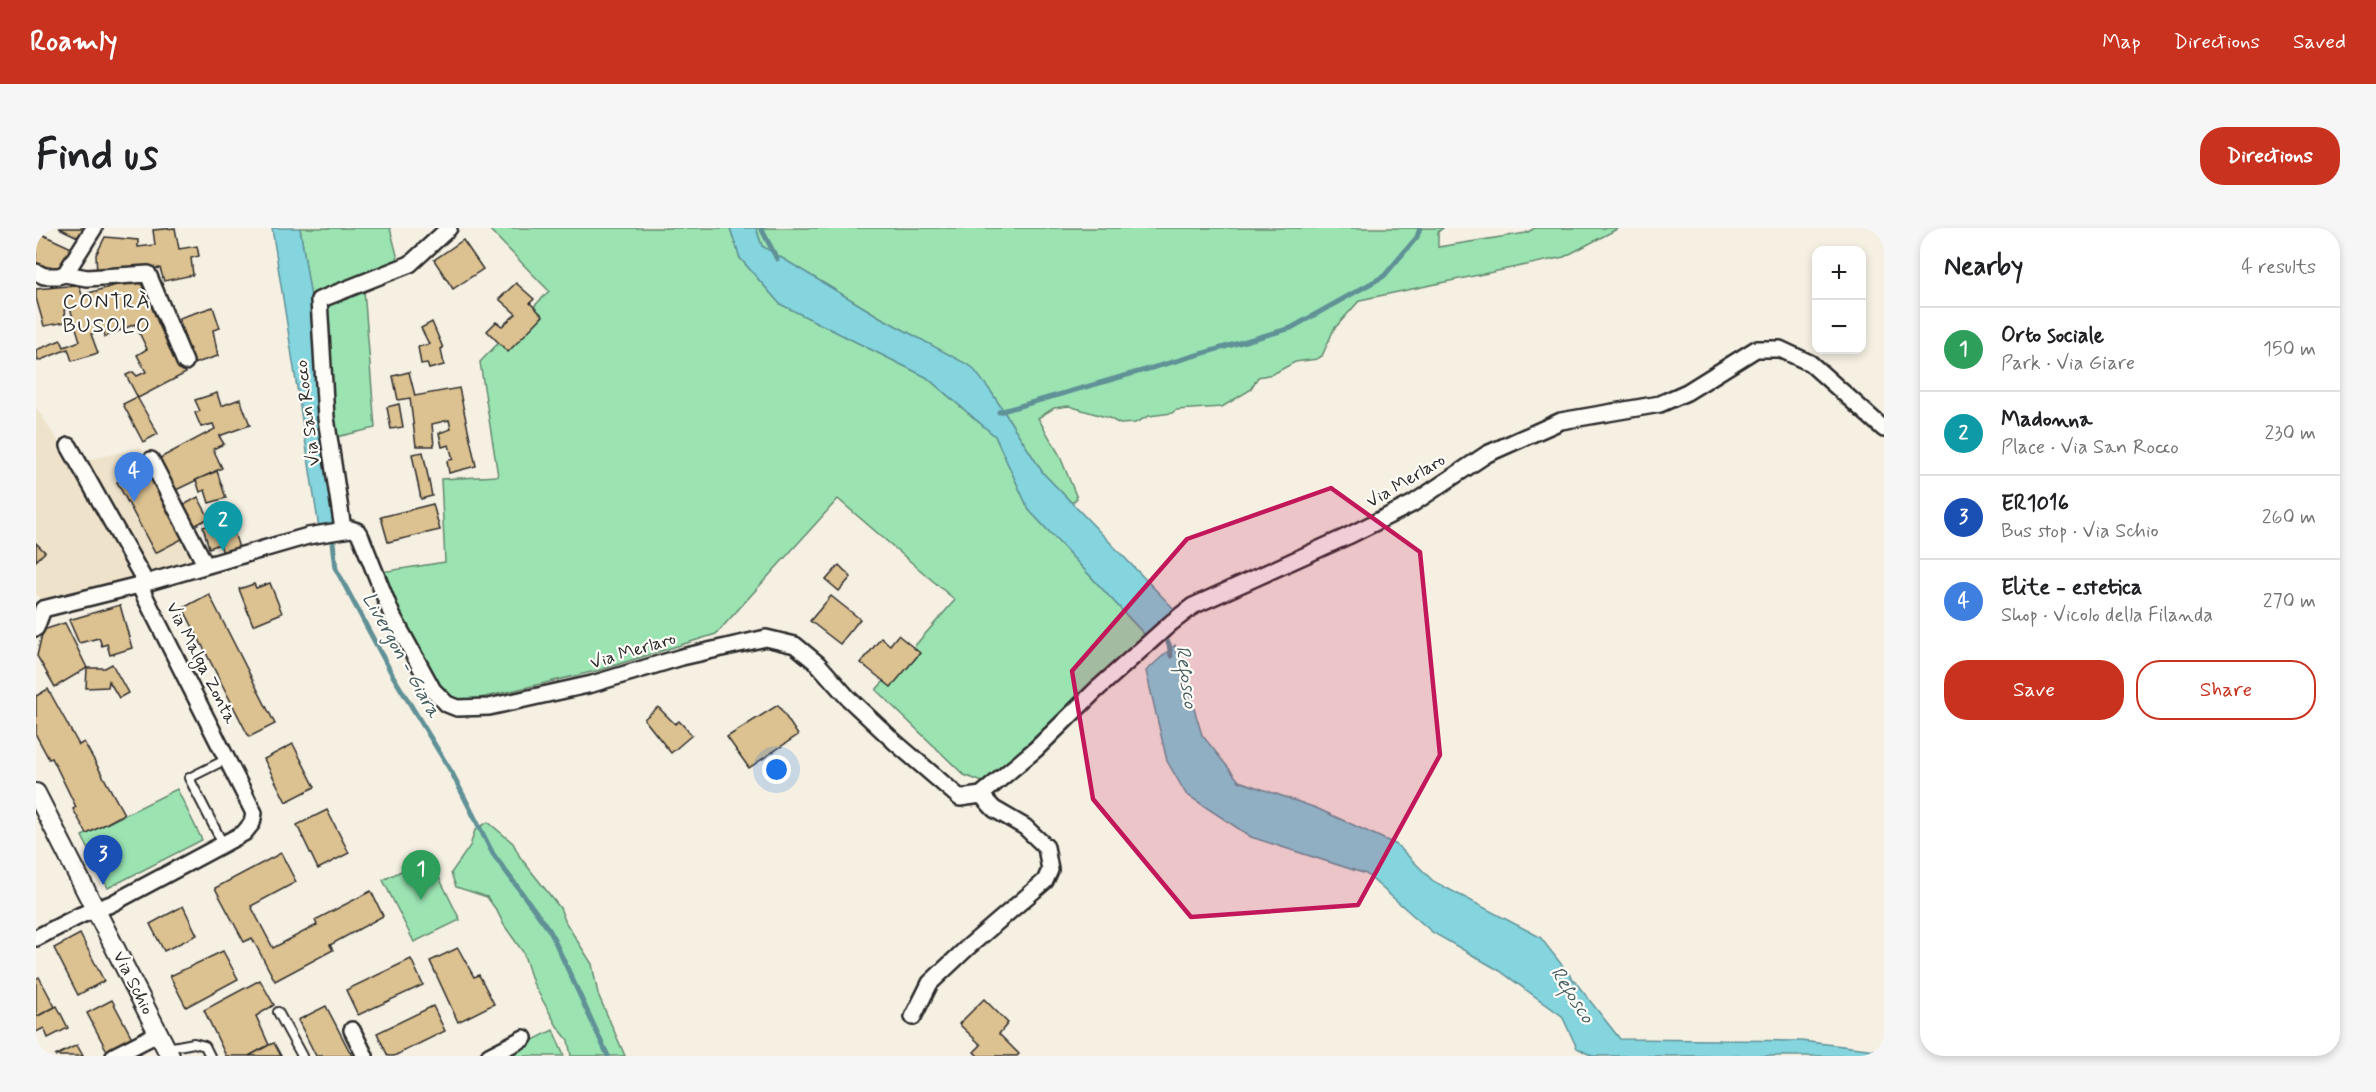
<!DOCTYPE html>
<html lang="en">
<head>
<meta charset="utf-8">
<style>
  body { margin:0; font-family:Mynerve,sans-serif; background:#f6f6f6; color:#202124 }
  .controls { position:absolute; right:18px; top:18px; display:grid; overflow:hidden; border-radius:12px; box-shadow:0 3px 9px #0003 }
  .controls button { width:54px; height:54px; display:grid; place-items:center; padding:0; border:0; border-bottom:2px solid #e0e0e0; background:#fff; color:#202124; font:30px sans-serif }
  .you { position:absolute; left:741px; top:542px; width:21px; height:21px; margin:-15px; border:4px solid #fff; border-radius:50%; background:#1a73e8; box-shadow:0 0 0 9px #1a73e833 }
  .badge { display:grid; place-items:center; width:39px; height:39px; border-radius:50%; background:#c8321e; color:#fff; font-size:20px; font-weight:700 }
  .pin { position:absolute; translate:-50% -50px; filter:drop-shadow(0 2px 3px #0008) }
  .pin::after { content:''; position:absolute; top:32px; width:21px; height:18px; background:inherit; clip-path:polygon(0 0,100% 0,50% 100%) }
  .list { margin:0; padding:0; list-style:none }
  h2 { display:flex; justify-content:space-between; align-items:center; height:78px; margin:0; padding:0 24px; font-size:26px }
  h2 small { font-size:20px; font-weight:400; color:#757577 }
  .list li { display:grid; grid-template-columns:39px 1fr auto; gap:18px; align-items:center; box-sizing:border-box; height:84px; padding:0 24px; border-top:2px solid #e0e0e0 }
  .list b { display:block; font-size:22px; white-space:nowrap }
  .list p { margin:0; font-size:20px; white-space:nowrap; color:#757577 }
  .list em { font-size:20px; font-style:normal; color:#757577 }
  .actions { display:flex; gap:12px; padding:18px 24px }
  .actions a { flex:1; padding:14px 0; border:2px solid #c8321e; border-radius:24px; text-align:center; font-size:21px; color:#c8321e }
  .actions .main { background:#c8321e; color:#fff }
  .map { position:relative; flex:none; width:1848px; height:828px; overflow:hidden; border-radius:24px }
  header { display:flex; align-items:center; gap:36px; box-sizing:border-box; height:84px; padding:0 30px; background:#c8321e; color:#fff }
  header strong { font-size:28px }
  nav { display:flex; gap:33px; margin-inline-start:auto; font-size:21px }
  .intro { display:flex; align-items:center; justify-content:space-between; box-sizing:border-box; height:144px; padding:0 36px }
  h1 { margin:0; font-size:42px }
  .button { padding:15px 27px; border-radius:24px; background:#c8321e; color:#fff; font-size:21px; font-weight:700 }
  main { display:flex; gap:36px; padding:0 36px }
  aside { flex:1; background:#fff; border-radius:24px; box-shadow:0 3px 9px #0003 }
  .map>svg:first-child { display:block }
  .built { fill:#eee2ca }
  .green { fill:#9be4b2; stroke:#63886e; stroke-width:1.5 }
  .water { fill:#84d5de; stroke:#609196; stroke-width:1.5 }
  .lines { fill:none; stroke-linecap:round; stroke-linejoin:round }
  .stream { stroke:#609196; stroke-width:5 }
  .building { fill:#dcc191; stroke:#2b2b2b; stroke-width:1.5 }
  .service-casing { stroke:#2b2b2b; stroke-width:12 }
  .minor-casing { stroke:#2b2b2b; stroke-width:20 }
  .tertiary-casing { stroke:#2b2b2b; stroke-width:22 }
  .service { stroke:#fdfcf7; stroke-width:8 }
  .minor { stroke:#fdfcf7; stroke-width:15 }
  .tertiary { stroke:#fdfcf7; stroke-width:18 }
  .marked { fill:#c2185b; fill-opacity:0.2; stroke:#c2185b; stroke-width:4.5; stroke-linejoin:round }
  .labels { text-anchor:middle; dominant-baseline:central; stroke-width:4.5; stroke-linejoin:round; paint-order:stroke }
  .street-label { font-size:18px; fill:#2b2b2b; stroke:#fdfcf7 }
  .water-label { font-size:20px; font-style:italic; fill:#465e61; stroke:#fdfcf7 }
  .quarter-label { font-size:21px; letter-spacing:1.5px; fill:#2b2b2b; stroke:#fdfcf7 }
</style>
</head>
<body>
<header>
<strong>Roamly</strong>
<nav><a>Map</a><a>Directions</a><a>Saved</a></nav>
</header>
<div class="intro"><h1>Find us</h1><a class="button">Directions</a></div>
<main>
<div class="map">
<svg width="1848" height="828" viewBox="0 0 1848 828">
  <rect width="100%" height="100%" fill="#f6f0e3"/>
  <filter id="ink" filterUnits="userSpaceOnUse"><feTurbulence type="fractalNoise" baseFrequency=".0167" numOctaves="2"/><feDisplacementMap in="SourceGraphic" scale="12" xChannelSelector="R" yChannelSelector="G"/><feConvolveMatrix kernelMatrix="1 2 1 2 8 2 1 2 1" color-interpolation-filters="sRGB"/></filter>
  <g filter="url(#ink)">
    <!-- built -->
    <path class="built" d="M0 179 37 236 105 219 166 332 19 376 5 371 0 366Z"/>
    <!-- green -->
    <g class="green">
      <path d="M264 0H354L362 31 327 49 339 200 296 210Z"/>
      <path d="M452 0H694L704 30 744 76 890 149 959 208 993 282 1110 408 949 555 928 547 840 462 919 372 802 271 680 406 564 442 436 472C427 472 420 473 413 468 391 453 356 371 345 344L409 334 405 251 462 248 444 134 513 63Z"/>
      <path d="M720 0H1407L1402 4V19L1490 5 1499 0H1583L1528 29 1324 72 1298 101 1286 128 1281 131 1259 134 1237 146 1222 149 1214 162 1186 179 1140 182 1136 185 1113 188 1099 195 1084 196 1073 190 1033 178 1018 180 1002 190 1023 226 1041 270 1036 275 1007 245 956 165 935 139 842 88 726 18Z"/>
      <path d="M141 561 166 612 72 660 46 608Z"/>
      <path d="M452 594 477 615 484 629 524 680 530 695 556 736 562 766 589 828H535L532 812 521 798 497 755 487 724 468 697 461 683 451 669 420 659 415 645 434 618 439 602Z"/>
      <path d="M393 629 424 692 378 714 347 652Z"/>
      <path d="M517 802 528 828H465Z"/>
    </g>
    <!-- water -->
    <g class="water">
      <path d="M236 0H264L310 292 283 300Z"/>
      <path d="M694 0H720L726 18 842 88 936 139 956 165 1007 245 1140 383 1110 408 993 282 959 208 890 149 744 76 704 30Z"/>
      <path d="M1139 417 1166 507 1203 553 1280 580 1361 617 1397 653 1504 709 1584 811 1765 813 1848 823V828H1556L1541 820 1526 788 1464 743 1396 704 1330 646 1215 609 1150 566 1131 533 1110 443Z"/>
    </g>
    <g class="lines">
      <!-- stream -->
      <g class="stream">
        <path d="M725 0 741 31"/>
        <path d="M963 184 1255 100 1348 48 1381 9 1384 0"/>
        <path d="M296 305 300 341 357 448 416 545 457 626 514 703 572 828"/>
        <path d="M1127 406 1133 416 1135 428"/>
      </g>
    </g>
    <!-- building -->
    <g class="building">
      <path d="M23 0H54L48 12Z"/>
      <path d="M139 0 143 21 161 18 163 28 155 30 157 47 128 53 124 40 61 46 60 27 69 9 102 12V19L119 17 117 2Z"/>
      <path d="M5 6 40 22 29 38 20 43 0 35V17Z"/>
      <path d="M427 12 447 41 417 61 398 32Z"/>
      <path d="M104 50 123 97 150 145 102 170 90 147 97 144 101 148 110 144 101 127 111 121 99 96 69 109 68 103 55 106 62 125 36 133 32 121 2 133 0 122 25 112 28 119 44 113 34 80 28 82 30 94 8 98 0 70V61L43 57 46 67Z"/>
      <path d="M480 55 498 71 494 75 507 88 472 124 451 103 460 94 466 98 480 86 463 71Z"/>
      <path d="M177 79 184 100 177 102 182 128 157 136 143 90Z"/>
      <path d="M396 94 407 120 405 121 408 137 393 141 391 135 385 136 382 119 393 116 385 100Z"/>
      <path d="M373 144 379 168 423 160 440 238 413 245 411 233 417 231 413 217 406 219 403 205 415 201 413 192 396 196 398 218H380L374 170 362 172 357 148Z"/>
      <path d="M181 165 185 178 204 171 214 197 183 208 188 216 177 221 186 240 140 262 122 231 179 201 177 196 165 199 159 185 164 183 159 172Z"/>
      <path d="M101 169 122 206 107 214 87 176Z"/>
      <path d="M363 176 367 199 355 201 351 179Z"/>
      <path d="M387 224 396 268 385 271 376 226Z"/>
      <path d="M111 239 148 310 119 325 81 254Z"/>
      <path d="M181 243 190 270 173 275 169 262 164 264 160 252Z"/>
      <path d="M162 269 173 290 158 298 146 278Z"/>
      <path d="M397 276 404 302 352 314 345 289Z"/>
      <path d="M194 292 203 320 187 326 184 316 173 320 167 299Z"/>
      <path d="M0 315 9 324 0 333Z"/>
      <path d="M803 337 815 349 803 363 790 352Z"/>
      <path d="M234 355 246 385 217 397 203 361 218 356 220 360Z"/>
      <path d="M173 366 239 496 213 509 147 380Z"/>
      <path d="M795 368 824 391 804 416 774 393Z"/>
      <path d="M84 377 96 420 74 427 71 416 66 418 63 410 43 415 33 392Z"/>
      <path d="M29 395 51 440 19 459 1 428 7 402Z"/>
      <path d="M862 407 884 425 855 459 825 435 845 410 854 417Z"/>
      <path d="M76 436 92 465 83 470 73 453 72 459 50 460 51 440H69Z"/>
      <path d="M12 461 43 517 48 514 88 586 51 606 37 581 40 579 16 530 13 531 0 507V468Z"/>
      <path d="M742 477 762 507 713 540 691 509Z"/>
      <path d="M622 479 639 496 643 493 656 507 635 525 608 491Z"/>
      <path d="M257 516 279 559 250 574 228 531Z"/>
      <path d="M291 582 313 625 282 641 261 597Z"/>
      <path d="M245 625 260 654 215 678 237 720 281 697 279 692 335 663 347 688 294 717 297 722 239 753 216 710 208 714 179 660Z"/>
      <path d="M147 678 161 707 128 723 114 696Z"/>
      <path d="M44 706 68 753 42 767 18 720Z"/>
      <path d="M422 720 438 749 443 747 458 776 422 794 394 733Z"/>
      <path d="M187 723 202 751 150 779 134 748Z"/>
      <path d="M375 731 387 757 322 787 310 762Z"/>
      <path d="M3 749 19 779 0 789V751Z"/>
      <path d="M224 752 238 777 220 788 233 817 213 828H190L168 782Z"/>
      <path d="M948 771 972 795 963 806 983 826 981 828H942L938 824 945 817 923 796Z"/>
      <path d="M76 772 96 810 71 823 51 785Z"/>
      <path d="M21 778 32 800 12 810 8 800 0 804V789Z"/>
      <path d="M290 778 316 828H280L262 792Z"/>
      <path d="M397 778 409 803 358 828H352L341 805Z"/>
      <path d="M238 815 245 828H213L233 817Z"/>
      <path d="M41 817 47 828H19Z"/>
    </g>
    <g class="lines">
      <defs>
        <g id="service">
          <path d="M187 616 153 550 191 531"/>
          <path d="M242 784 266 828"/>
          <path d="M131 820 158 815 169 818 174 828"/>
        </g>
        <g id="minor">
          <path d="M0 44 8 48H22L29 46 51 50 112 46 149 134"/>
          <path d="M29 46 58 0"/>
          <path d="M33 218 110 355"/>
          <path d="M115 232 169 336"/>
          <path d="M307 301 290 190 283 72 374 36 413 0"/>
          <path d="M7 381 103 357 272 308 315 301 321 303 325 309 356 387 397 462 411 476 421 480 453 479 556 456 646 429 730 410 759 417 782 436 812 470 860 515 924 570 945 567 1000 521 1059 463 1135 395 1157 378 1312 308 1376 276 1451 226 1525 193 1624 176 1651 164 1720 121H1744L1774 135 1848 201"/>
          <path d="M0 400 7 381"/>
          <path d="M0 710 45 687 75 676 208 605 216 595 218 585 103 357"/>
          <path d="M877 789 894 755 931 720 1009 653 1014 642 1010 619 989 599 958 581 945 567"/>
          <path d="M316 802 329 828"/>
          <path d="M78 828 123 805"/>
          <path d="M453 828 488 810"/>
        </g>
        <path id="tertiary" d="M0 565 134 828"/>
      </defs>
      <!-- service casing -->
      <use href="#service" class="service-casing"/>
      <!-- minor casing -->
      <use href="#minor" class="minor-casing"/>
      <!-- tertiary casing -->
      <use href="#tertiary" class="tertiary-casing"/>
      <!-- service -->
      <use href="#service" class="service"/>
      <!-- minor -->
      <use href="#minor" class="minor"/>
      <!-- tertiary -->
      <use href="#tertiary" class="tertiary"/>
    </g>
  </g>
  <!-- marked area -->
  <path class="marked" d="M1295 260 1384 324 1404 527 1322 677 1155 689 1057 571 1036 443 1151 311Z"/>
  <g class="labels">
    <!-- street labels -->
    <g class="street-label">
      <text transform="translate(272 185) rotate(-97)">Via San Rocco</text>
      <text transform="translate(1370 253) rotate(-31)">Via Merlaro</text>
      <text transform="translate(597 423) rotate(-17)">Via Merlaro</text>
      <text transform="translate(165 435) rotate(63)">Via Malga Zonta</text>
      <text transform="translate(97 755) rotate(63)">Via Schio</text>
    </g>
    <!-- water labels -->
    <g class="water-label">
      <text transform="translate(365 427) rotate(61)">Livergon - Giara</text>
      <text transform="translate(1150 449) rotate(82)">Refosco</text>
      <text transform="translate(1536 767) rotate(57)">Refosco</text>
    </g>
    <!-- quarter labels -->
    <g class="quarter-label">
      <text x="71" y="74">CONTRÀ<tspan x="71" dy="24">BUSOLO</tspan></text>
    </g>
  </g>
</svg>
<div class="controls">
<button>+</button>
<button>−</button>
</div>
<div class="you"></div>
<div class="pin badge" style="left:385px;top:672px;background:#2e9e5b">1</div>
<div class="pin badge" style="left:187px;top:323px;background:#0f9aa8">2</div>
<div class="pin badge" style="left:67px;top:657px;background:#1a4fb4">3</div>
<div class="pin badge" style="left:98px;top:274px;background:#3f7fe0">4</div>
</div>
<aside>
<h2>Nearby<small>4 results</small></h2>
<ul class="list">
<li><span class="badge" style="background:#2e9e5b">1</span><div><b>Orto sociale</b><p>Park · Via Giare</p></div><em>150 m</em></li>
<li><span class="badge" style="background:#0f9aa8">2</span><div><b>Madonna</b><p>Place · Via San Rocco</p></div><em>230 m</em></li>
<li><span class="badge" style="background:#1a4fb4">3</span><div><b>ER1016</b><p>Bus stop · Via Schio</p></div><em>260 m</em></li>
<li><span class="badge" style="background:#3f7fe0">4</span><div><b>Elite - estetica</b><p>Shop · Vicolo della Filanda</p></div><em>270 m</em></li>
</ul>
<div class="actions"><a class="main">Save</a><a>Share</a></div>
</aside>
</main>
</body>
</html>
